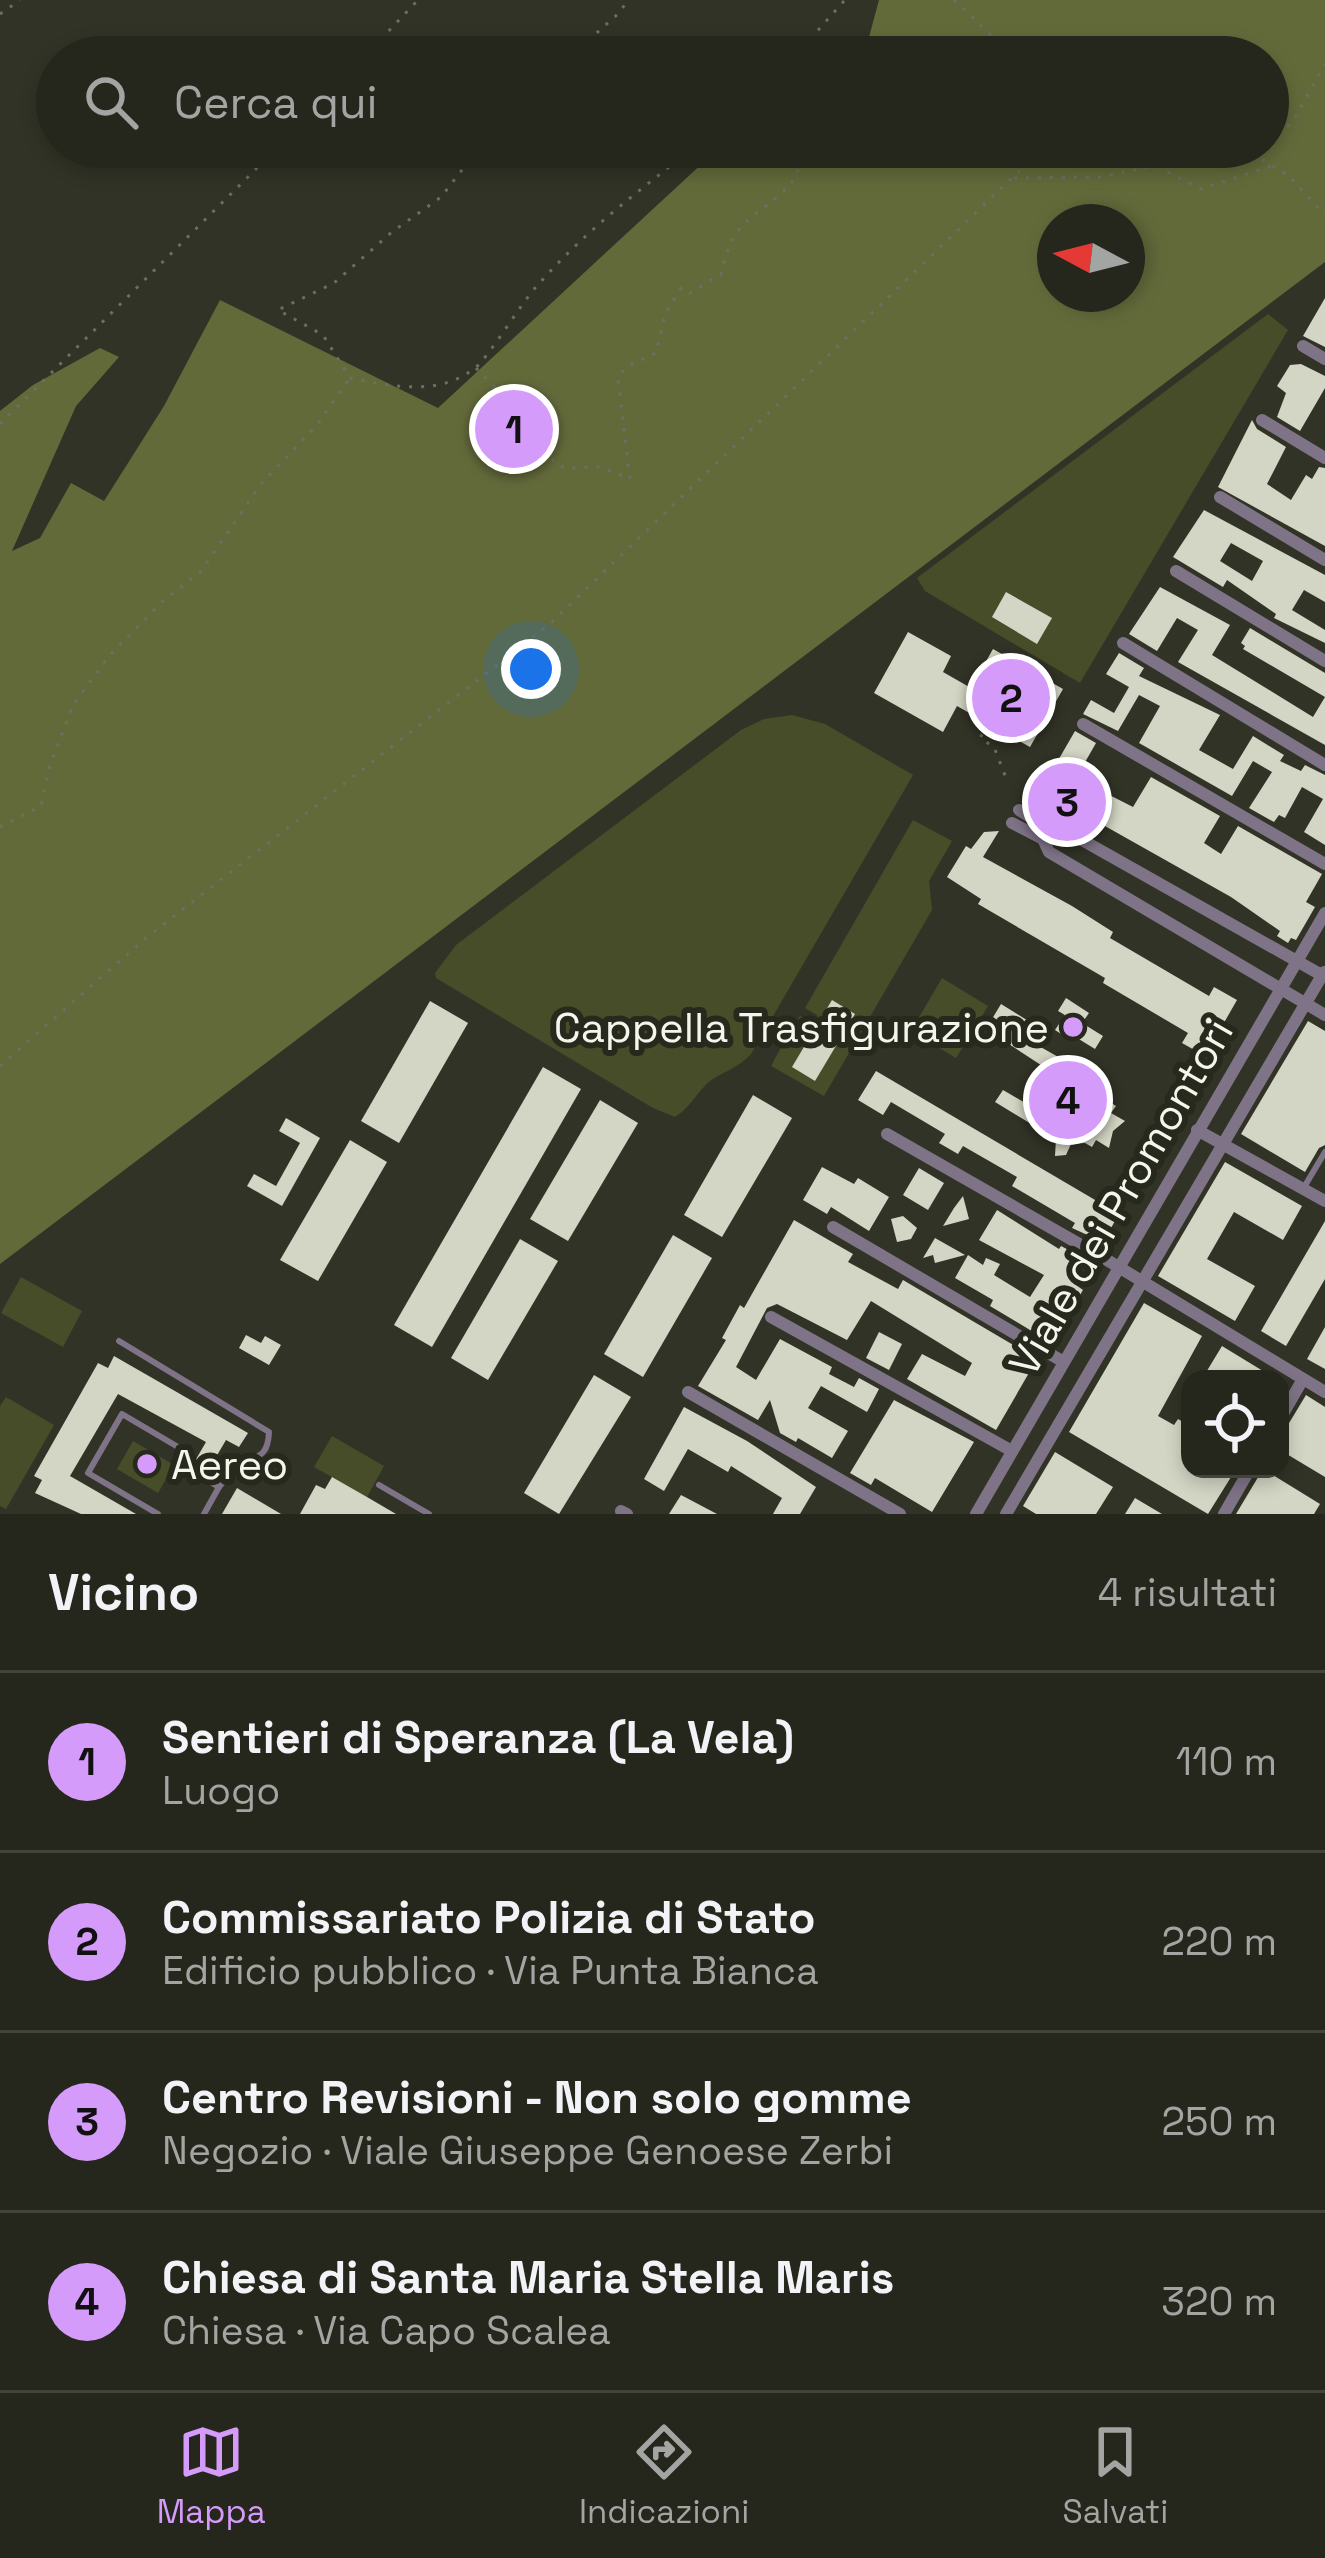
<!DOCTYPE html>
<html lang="it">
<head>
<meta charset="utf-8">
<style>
  body { margin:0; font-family:"Space Grotesk",sans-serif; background:#313229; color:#f1f3f6 }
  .controls { position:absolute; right:36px; bottom:36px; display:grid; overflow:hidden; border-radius:24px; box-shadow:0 6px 18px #0003 }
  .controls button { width:108px; height:108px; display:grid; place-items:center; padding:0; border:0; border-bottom:3px solid #42433b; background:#25261c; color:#f1f3f6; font:60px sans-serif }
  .compass { position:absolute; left:1037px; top:204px; width:108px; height:108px; border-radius:50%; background:#25261c; box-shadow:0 6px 18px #0003; rotate:277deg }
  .you { position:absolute; left:531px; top:669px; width:42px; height:42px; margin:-30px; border:9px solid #fff; border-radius:50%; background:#1a73e8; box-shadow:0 0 0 18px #1a73e833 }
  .badge { display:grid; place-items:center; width:78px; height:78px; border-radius:50%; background:#d59bfa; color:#111; font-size:39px; font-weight:700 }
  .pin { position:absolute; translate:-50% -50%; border:6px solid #fff; box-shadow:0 3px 12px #0006 }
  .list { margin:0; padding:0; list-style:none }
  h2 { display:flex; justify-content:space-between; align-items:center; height:156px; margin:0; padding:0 48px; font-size:51px }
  h2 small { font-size:39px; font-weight:400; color:#a3a5a3 }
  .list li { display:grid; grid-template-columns:78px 1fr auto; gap:36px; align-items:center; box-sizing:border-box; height:180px; padding:0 48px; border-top:3px solid #42433b }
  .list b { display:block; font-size:45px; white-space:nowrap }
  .list p { margin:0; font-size:39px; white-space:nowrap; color:#a3a5a3 }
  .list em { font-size:39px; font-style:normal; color:#a3a5a3 }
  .icon { flex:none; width:66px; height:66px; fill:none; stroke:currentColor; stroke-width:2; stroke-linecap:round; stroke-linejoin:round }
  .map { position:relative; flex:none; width:1325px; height:1514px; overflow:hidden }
  .search { position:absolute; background:#25261c; box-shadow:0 6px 18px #0003; left:36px; right:36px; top:36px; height:132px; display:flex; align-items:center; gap:30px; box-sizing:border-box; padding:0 42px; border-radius:66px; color:#a3a5a3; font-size:45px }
  .sheet { height:876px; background:#25261c }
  nav { display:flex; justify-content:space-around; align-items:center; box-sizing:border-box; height:168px; border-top:3px solid #42433b; background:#25261c; font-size:33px; color:#a3a5a3 }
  nav a { display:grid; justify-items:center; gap:6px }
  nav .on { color:#d59bfa }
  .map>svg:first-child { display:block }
  .green { fill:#484d29 }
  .forest { fill:#636a3a; fill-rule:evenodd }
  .building { fill:#d3d6c4; fill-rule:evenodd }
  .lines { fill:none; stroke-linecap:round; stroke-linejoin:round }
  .path { stroke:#6d6f63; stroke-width:3; stroke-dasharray:3 9; stroke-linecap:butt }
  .lane { stroke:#7f7487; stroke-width:6 }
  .street { stroke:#7f7487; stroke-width:12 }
  .poi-dot { fill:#d59bfa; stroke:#27291c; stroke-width:4.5 }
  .labels { text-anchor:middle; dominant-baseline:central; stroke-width:12; stroke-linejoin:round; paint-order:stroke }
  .poi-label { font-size:42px; fill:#f4f6ed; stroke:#27291c; text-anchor:end }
  .street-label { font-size:42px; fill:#f4f6ed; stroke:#27291c }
</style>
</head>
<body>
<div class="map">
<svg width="1325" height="1514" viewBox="0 0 1325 1514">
  <rect width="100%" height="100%" fill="#313326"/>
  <!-- green -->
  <g class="green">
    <path d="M1268 314 1288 330 1080 683 925 591 917 578Z"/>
    <path d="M792 715 825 724 913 775 751 1054C739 1068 722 1072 710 1081 697 1092 690 1108 675 1117L653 1108 436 978 435 973 456 945 741 730 764 719Z"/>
    <path d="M913 820 952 841 929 881 932 910 824 1096 771 1066 785 1040 799 1048 803 1042 790 1033 800 1016 813 1023 818 1016 805 1008Z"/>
    <path d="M942 978 988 1006 956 1058 911 1031Z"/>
    <path d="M21 1277 82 1311 63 1347 1 1313Z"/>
    <path d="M6 1397 54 1425 6 1509 0 1506V1406Z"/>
    <path d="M332 1436 384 1466 367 1497 314 1467Z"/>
    <path d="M133 1441 174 1465 158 1493 117 1469Z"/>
  </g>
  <!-- forest -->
  <path class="forest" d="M879 0H1325V262L0 1264V411L33 385 100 348 119 357 76 406 12 551 40 538 71 483 104 501 164 406 220 300 438 408 720 147H1268V57H852L866 48ZM1055 222H1127V294H1055Z"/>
  <!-- building -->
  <g class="building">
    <path d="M1325 298V347L1303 336Z"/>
    <path d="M1301 364 1325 376V388L1300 431 1277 417 1286 393 1277 386 1290 365Z"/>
    <path d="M1252 420 1257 429 1286 447 1267 484 1291 500 1306 475 1312 479 1319 467 1325 468V546L1218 487Z"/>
    <path d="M1204 510 1325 575V602L1304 590 1292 610 1325 630V643L1274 618 1276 614 1227 580 1223 587 1173 557ZM1231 543 1263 561 1252 581 1220 561Z"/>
    <path d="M1160 587 1230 625 1212 655 1313 717 1325 697 1243 649 1245 646 1241 643 1250 628 1325 673V745L1178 662 1198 630 1177 618 1157 651 1129 634Z"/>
    <path d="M1006 592 1052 618 1037 644 992 617Z"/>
    <path d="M908 632 951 656 943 672 971 688 993 649 1063 689 1030 747 957 706 943 732 874 693Z"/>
    <path d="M1119 653 1144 668 1139 676 1220 715 1199 750 1233 769 1253 736 1284 755 1280 761 1301 771 1305 765 1325 775V845L1304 832 1323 799 1302 787 1285 818 1279 815 1274 822 1249 808 1272 772 1253 761 1232 796 1139 743 1160 706 1139 695 1118 731 1083 714 1091 700 1114 713 1129 687 1106 674Z"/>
    <path d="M1075 731 1096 743 1076 778 1133 807 1151 777 1220 816 1204 843 1221 854 1238 826 1322 874 1306 902 1315 907 1296 940 1291 938 1288 943 1277 936 1280 931 1231 897 1041 790Z"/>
    <path d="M999 831 983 857 1072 906 1113 932 1110 938 1209 996 1214 987 1237 1000 1205 1056 1182 1043 1188 1033 1103 983 1105 978 978 904 981 899 947 877 966 846 971 849 984 832Z"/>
    <path d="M1066 998 1089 1013 1082 1023 1103 1036 1095 1049 1069 1033 1066 1037 1055 1030 1065 1015 1058 1011Z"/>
    <path d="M832 1000 855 1014 815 1081 792 1067Z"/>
    <path d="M430 1001 468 1023 399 1143 361 1121Z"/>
    <path d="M1001 1004 1030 1022 1021 1036 1069 1063 1062 1075 1078 1083 1091 1080 1103 1087 1108 1101 1116 1106 1111 1113 1125 1121 1113 1131 1109 1148 1096 1140 1092 1147 1085 1143 1071 1144 1066 1155 1055 1156 1056 1139 995 1102 1003 1090 1027 1104 1047 1069 986 1029Z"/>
    <path d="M1308 1021 1325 1031V1145L1319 1148 1305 1172 1241 1134Z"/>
    <path d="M543 1067 581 1089 432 1347 394 1325Z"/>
    <path d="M876 1071 1119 1214 1103 1242 1072 1228 1075 1223 1012 1186 1017 1177 963 1146 958 1154 939 1143 945 1134 891 1102 883 1115 858 1100Z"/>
    <path d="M753 1095 792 1118 722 1237 684 1215Z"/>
    <path d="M600 1100 638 1123 568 1241 530 1219Z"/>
    <path d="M286 1118 320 1138 282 1206 247 1186 254 1174 276 1186 300 1143 279 1131Z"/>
    <path d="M350 1140 387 1162 318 1281 280 1260Z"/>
    <path d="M1225 1162 1302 1206 1283 1240 1234 1212 1207 1259 1255 1286 1235 1321 1158 1276Z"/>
    <path d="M822 1167 854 1184 858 1178 889 1197 869 1231 831 1207 827 1214 803 1200Z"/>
    <path d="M919 1168 944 1183 928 1210 903 1195Z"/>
    <path d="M963 1196 969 1219 943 1226 954 1208Z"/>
    <path d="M997 1210 1059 1249 1061 1246 1078 1255 1071 1267 1080 1272 1073 1283 1083 1290 1074 1305 1062 1298 1040 1336 990 1306 993 1300 955 1278 968 1255 983 1265 986 1258 1000 1264 994 1275 1030 1297 1044 1275 979 1240Z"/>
    <path d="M903 1216 917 1228 911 1239 897 1242 891 1219Z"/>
    <path d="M794 1220 853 1254 848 1262 898 1289 903 1280 1037 1359 996 1430 907 1379 922 1354 965 1376 972 1363 871 1301 847 1340 777 1304 767 1308 736 1367 756 1380 780 1339 832 1367 829 1374 854 1387 859 1378 879 1389 867 1412 821 1386 808 1408 848 1431 832 1458 798 1438 796 1442 780 1433 770 1400 758 1420 698 1386 726 1340 722 1338 740 1305 744 1308Z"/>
    <path d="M1325 1221V1279L1286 1346 1261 1331Z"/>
    <path d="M673 1235 712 1258 643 1377 604 1354Z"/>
    <path d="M935 1238 965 1255 935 1263 933 1255 923 1258Z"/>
    <path d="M520 1239 558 1261 488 1380 451 1358Z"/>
    <path d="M1144 1303 1202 1336 1158 1416 1174 1425 1178 1419 1190 1426V1469H1236L1208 1514 1069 1432Z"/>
    <path d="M1325 1327V1369L1307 1359Z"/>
    <path d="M879 1332 902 1344 889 1370 866 1358Z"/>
    <path d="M246 1335 261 1343 265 1336 281 1345 269 1365 239 1348Z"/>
    <path d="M1222 1346 1276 1379H1202Z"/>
    <path d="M114 1356 248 1433 239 1447 226 1440 209 1469 195 1461 206 1442 118 1394 70 1476 136 1514H81L35 1493 42 1480 34 1476 98 1363 108 1368Z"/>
    <path d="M594 1375 631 1397 559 1514 524 1493Z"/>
    <path d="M1306 1395 1325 1407V1477L1280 1450V1438Z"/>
    <path d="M894 1400 974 1442 932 1512 875 1478 871 1485 850 1473Z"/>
    <path d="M684 1407 747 1441 816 1487 800 1514H773L782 1498 731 1466 728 1472 688 1449 664 1491 644 1479Z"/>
    <path d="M1055 1452 1113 1487 1096 1514H1036L1023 1506Z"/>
    <path d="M1263 1469 1320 1504 1314 1514H1236Z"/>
    <path d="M332 1477 367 1497 396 1514H300L316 1485 325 1489Z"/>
    <path d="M237 1488 281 1514H222Z"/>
    <path d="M681 1495 717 1514H669Z"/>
    <path d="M1135 1498 1162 1514H1125Z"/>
  </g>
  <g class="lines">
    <!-- path -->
    <g class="path">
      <path d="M954 0 994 38 1039 57"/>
      <path d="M0 14 20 0"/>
      <path d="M364 57 418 0"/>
      <path d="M570 57 619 13 628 0"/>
      <path d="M794 57 845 0"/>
      <path d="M1268 141 1292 123 1325 64"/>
      <path d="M489 147 472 157 441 197 392 232 334 283 278 310 323 335 350 378C392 386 438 397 475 368 489 357 519 306 536 287 584 232 638 191 695 147"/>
      <path d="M820 147C841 162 854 159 876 147"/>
      <path d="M914 147 981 155 999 147"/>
      <path d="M1219 147 1252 153 1260 147"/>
      <path d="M1252 153 1289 176 1325 215"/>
      <path d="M1014 178 1099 177 1156 166 1201 189 1271 166"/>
      <path d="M476 368 511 403 534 446 564 468 601 467 630 479 618 379 625 368 656 353 665 314 681 288 690 293 721 274C735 211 756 223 791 183 798 175 801 158 806 148L811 147"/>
      <path d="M0 424 278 147"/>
      <path d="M988 724 980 738 994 747 1006 778"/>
      <path d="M0 827 41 806 50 765 73 705 109 656 163 601 201 571 261 484 317 425 349 379"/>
      <path d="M0 1066 146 938 552 622 1044 147"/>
    </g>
    <!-- lane -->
    <g class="lane">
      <path d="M1303 1189 1325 1152"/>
      <path d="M119 1341 269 1432C268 1454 261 1455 244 1464 234 1468 226 1479 219 1487"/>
      <path d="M379 1485 429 1514"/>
      <path d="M158 1514 88 1473 122 1414 178 1447 183 1467 219 1487 204 1514"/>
    </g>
    <!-- street -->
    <g class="street">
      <path d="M1303 346 1325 359"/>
      <path d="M1262 420 1325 458"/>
      <path d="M1220 497 1325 560"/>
      <path d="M1176 571 1325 661"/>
      <path d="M1123 643 1325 765"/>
      <path d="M1083 724 1325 864"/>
      <path d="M1019 810 1049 829"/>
      <path d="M1012 823 1043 839"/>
      <path d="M1325 977 1059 827 1050 828 1043 839 1049 852 1325 1015"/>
      <path d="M1197 1130 1325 1201"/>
      <path d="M887 1134 1102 1257 1325 1392"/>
      <path d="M833 1227 1062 1361"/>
      <path d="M771 1317 1012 1451"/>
      <path d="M688 1392 900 1514"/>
      <path d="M1280 1419 1303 1379"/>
      <path d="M621 1511 627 1514"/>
      <path d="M976 1514 1325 913"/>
      <path d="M1006 1514 1324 972"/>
      <path d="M1224 1514 1250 1469"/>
    </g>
  </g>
  <!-- markers -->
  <g class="poi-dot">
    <circle cx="1073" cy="1027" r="12"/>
    <circle cx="147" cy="1464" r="12"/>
  </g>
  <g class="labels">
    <!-- poi labels -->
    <g class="poi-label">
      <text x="1049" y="1027">Cappella Trasfigurazione</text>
      <text x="171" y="1464" text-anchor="start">Aereo</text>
    </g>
    <!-- street labels -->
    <g class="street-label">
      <text transform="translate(1121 1197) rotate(-60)">Viale dei Promontori</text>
    </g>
  </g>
</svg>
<div class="controls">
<button><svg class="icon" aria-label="locate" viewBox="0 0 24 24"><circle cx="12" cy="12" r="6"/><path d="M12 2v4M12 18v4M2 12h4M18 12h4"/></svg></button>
</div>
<svg class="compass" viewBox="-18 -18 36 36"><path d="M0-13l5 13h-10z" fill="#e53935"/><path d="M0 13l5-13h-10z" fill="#a3a5a3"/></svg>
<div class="you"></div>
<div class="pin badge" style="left:514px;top:429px">1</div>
<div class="pin badge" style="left:1011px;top:698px">2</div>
<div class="pin badge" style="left:1067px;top:802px">3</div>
<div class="pin badge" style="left:1068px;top:1100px">4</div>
<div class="search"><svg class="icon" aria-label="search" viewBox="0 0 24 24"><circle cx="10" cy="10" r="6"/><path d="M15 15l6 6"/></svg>Cerca qui</div>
</div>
<section class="sheet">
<h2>Vicino<small>4 risultati</small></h2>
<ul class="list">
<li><span class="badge">1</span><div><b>Sentieri di Speranza (La Vela)</b><p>Luogo</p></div><em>110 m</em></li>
<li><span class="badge">2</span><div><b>Commissariato Polizia di Stato</b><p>Edificio pubblico · Via Punta Bianca</p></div><em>220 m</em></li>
<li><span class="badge">3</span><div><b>Centro Revisioni - Non solo gomme</b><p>Negozio · Viale Giuseppe Genoese Zerbi</p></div><em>250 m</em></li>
<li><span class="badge">4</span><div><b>Chiesa di Santa Maria Stella Maris</b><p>Chiesa · Via Capo Scalea</p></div><em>320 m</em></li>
</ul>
</section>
<nav>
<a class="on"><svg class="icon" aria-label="map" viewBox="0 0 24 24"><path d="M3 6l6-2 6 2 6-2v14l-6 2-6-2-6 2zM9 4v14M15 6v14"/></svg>Mappa</a>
<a><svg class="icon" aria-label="directions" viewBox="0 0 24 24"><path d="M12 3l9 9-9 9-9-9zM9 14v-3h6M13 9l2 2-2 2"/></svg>Indicazioni</a>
<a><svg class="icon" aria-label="saved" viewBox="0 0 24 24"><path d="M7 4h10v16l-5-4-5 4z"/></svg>Salvati</a>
</nav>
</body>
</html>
